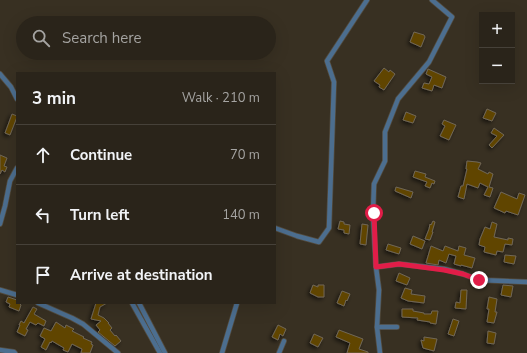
<!DOCTYPE html>
<html lang="en">
<head>
<meta charset="utf-8">
<style>
  body { margin:0; font-family:"Nunito Sans",sans-serif; background:#363027; color:#f1f3f6 }
  .controls { position:absolute; right:12px; top:12px; display:grid; overflow:hidden; border-radius:0px; box-shadow:0 4px 16px #0002 }
  .controls button { width:36px; height:36px; display:grid; place-items:center; padding:0; border:0; border-bottom:1px solid #464139; background:#2a241a; color:#f1f3f6; font:20px sans-serif }
  .stop { position:absolute; width:12px; height:12px; margin:-9px; border:3px solid #e11d48; border-radius:50%; background:#fff }
  .stop.end { background:#e11d48; border-color:#fff; box-shadow:0 1px 4px #0008 }
  .list { margin:0; padding:0; list-style:none }
  h2 { display:flex; justify-content:space-between; align-items:center; height:52px; margin:0; padding:0 16px; font-size:17px }
  h2 small { font-size:13px; font-weight:400; color:#a5a4a2 }
  .list li { display:grid; grid-template-columns:26px 1fr auto; gap:12px; align-items:center; box-sizing:border-box; height:60px; padding:0 16px; border-top:1px solid #464139 }
  .list b { display:block; font-size:15px; white-space:nowrap }
  .list em { font-size:13px; font-style:normal; color:#a5a4a2 }
  .icon { flex:none; width:22px; height:22px; fill:none; stroke:currentColor; stroke-width:2; stroke-linecap:round; stroke-linejoin:round }
  .map { position:relative; flex:none; width:527px; height:353px; overflow:hidden }
  .search { position:absolute; background:#2a241a; box-shadow:0 4px 16px #0002; left:16px; top:16px; width:260px; height:44px; display:flex; align-items:center; gap:10px; box-sizing:border-box; padding:0 14px; border-radius:22px; color:#a5a4a2; font-size:15px }
  .panel { position:absolute; background:#2a241a; box-shadow:0 4px 16px #0002; left:16px; top:72px; width:260px; height:232px; border-radius:0px }
  .map>svg:first-child { display:block }
  .building { fill:#614500; stroke:#706757; filter:url(#shadow) }
  .lines { fill:none; stroke-linecap:round; stroke-linejoin:round }
  .street-casing { stroke:#534b3e; stroke-width:6 }
  .street { stroke:#4c6e8f; stroke-width:4.5 }
  .route { stroke:#e11d48; stroke-width:5 }
</style>
</head>
<body>
<div class="map">
<svg width="527" height="353" viewBox="0 0 527 353">
  <defs>
    <filter id="shadow"><feDropShadow dx="-2" dy="2" stdDeviation="2" flood-color="#0009"/></filter>
  </defs>
  <rect width="100%" height="100%" fill="#383022"/>
  <!-- building -->
  <g class="building">
    <path d="M414 32 424 35 425 37 421 47 410 42Z"/>
    <path d="M384 68 389 72 390 70 395 74 384 90 379 87 380 85 374 81Z"/>
    <path d="M428 69 446 77 442 88 434 85 432 91 422 88 424 83 429 84 432 77 426 74Z"/>
    <path d="M487 109 496 113 492 121 483 118Z"/>
    <path d="M406 112 416 116 413 123 403 120Z"/>
    <path d="M12 114 17 116V117L10 135 5 133Z"/>
    <path d="M444 120 456 125 449 140 440 136 445 126 442 124Z"/>
    <path d="M494 128 504 135 492 148 489 145 497 136 491 133Z"/>
    <path d="M0 155 7 158 4 166 7 167 5 172 2 170 0 174Z"/>
    <path d="M467 161 477 162 481 163 478 169 488 174 489 172 493 174 489 187 493 188 490 197 484 195 488 187 480 183 478 188 467 184 464 199 458 197 461 186H463L467 169H466Z"/>
    <path d="M415 171 426 174 425 177 435 181 434 184 432 183 430 188 425 186 427 182 413 177Z"/>
    <path d="M396 187 413 192 411 198 395 191Z"/>
    <path d="M501 192 517 199 519 193 525 195 518 215 506 211 505 213 494 208Z"/>
    <path d="M340 221 344 222V224L350 225 349 234 344 233V230L338 229Z"/>
    <path d="M433 221 435 222 432 232H433L430 240 425 239 429 229 430 224 431 225Z"/>
    <path d="M492 222 497 224 494 237 508 240V238L513 239 512 245 505 244 503 252 497 251 496 255 484 252 485 247 479 245 480 239 485 227 490 229Z"/>
    <path d="M362 224 368 225 366 245 360 244Z"/>
    <path d="M413 236 425 241 422 249 410 244Z"/>
    <path d="M388 244 401 248 399 254 386 250Z"/>
    <path d="M431 246 443 251 445 246 458 251 459 246 466 248 464 255 475 258 472 268 461 265V266L454 264 456 256 449 254 446 263 439 260 438 265 426 263Z"/>
    <path d="M505 255 516 256 514 264 504 262Z"/>
    <path d="M399 273 410 278 407 285 396 281Z"/>
    <path d="M313 285 318 287V285H324V297H318L310 293Z"/>
    <path d="M503 285 513 286 511 297 501 295Z"/>
    <path d="M405 288 412 290 411 294 425 296 424 303 408 301 401 298Z"/>
    <path d="M461 290H467L466 309 455 308 456 302 460 303Z"/>
    <path d="M342 291 350 294 347 301 346 300 344 306 337 303Z"/>
    <path d="M8 297 17 300V303H20V304L21 305 19 311 9 307 10 304 6 302Z"/>
    <path d="M489 297 497 299 495 312H497L494 323 487 322 489 309H487Z"/>
    <path d="M96 303H107L100 307 98 315 104 318 109 323H108L112 328 110 330 115 336 116 335 121 341 115 346 98 332 100 330 96 325 101 321 91 319Z"/>
    <path d="M33 307 37 309 34 314 46 321 44 326 38 323 36 325 30 322 26 329 28 330 25 336 17 332 20 325H19L21 321 24 323Z"/>
    <path d="M402 309H413V311L424 313V314H431L432 311H438L436 324 430 323V322L417 320 418 318 402 317Z"/>
    <path d="M453 319 459 321 454 336 448 334Z"/>
    <path d="M56 322 65 328 66 325 74 329 72 331 84 337 83 338 92 342 91 344 93 345 90 353H81L82 349 72 344 68 352 63 350 64 348 52 341 51 343 50 342 46 350 41 347 45 339 40 336 44 328 51 331Z"/>
    <path d="M278 325 286 329 283 336 280 334 278 340 272 337Z"/>
    <path d="M339 330 363 339 359 349 368 352V353H347L350 343 336 337Z"/>
    <path d="M488 331 496 333 494 344 487 343Z"/>
    <path d="M314 334 323 338 318 347 310 343Z"/>
    <path d="M424 337 437 339 434 351 423 348 421 340 424 341Z"/>
  </g>
  <g class="lines">
    <defs>
      <g id="street">
        <path d="M0 74 11 87 17 99"/>
        <path d="M0 224 5 206 10 181 17 168"/>
        <path d="M275 228 297 236 319 242 329 228 334 82 327 61 367 0"/>
        <path d="M376 267 399 264 444 269 463 274 479 280 527 282"/>
        <path d="M0 290 17 295"/>
        <path d="M38 303 72 318 83 324 118 353"/>
        <path d="M132 303 160 353"/>
        <path d="M139 303 165 353"/>
        <path d="M377 327H397"/>
        <path d="M0 350 14 352 15 353"/>
        <path d="M222 353 237 303"/>
        <path d="M279 353 284 341"/>
        <path d="M380 353 377 327 379 290 376 267 373 213 374 184 385 161V132L398 99 429 62 452 17 432 0"/>
      </g>
    </defs>
    <!-- street casing -->
    <use href="#street" class="street-casing"/>
    <!-- street -->
    <use href="#street" class="street"/>
  </g>
  <g class="lines">
    <!-- route -->
    <path class="route" d="M374 213 376 267 399 264 444 270 463 274 479 280"/>
  </g>
</svg>
<div class="controls">
<button>+</button>
<button>−</button>
</div>
<div class="stop" style="left:374px;top:213px"></div>
<div class="stop end" style="left:479px;top:280px"></div>
<div class="search"><svg class="icon" aria-label="search" viewBox="0 0 24 24"><circle cx="10" cy="10" r="6"/><path d="M15 15l6 6"/></svg>Search here</div>
<section class="panel">
<h2>3 min<small>Walk · 210 m</small></h2>
<ul class="list">
<li><svg class="icon" aria-label="ahead" viewBox="0 0 24 24"><path d="M12 20V5M6 11l6-6 6 6"/></svg><div><b>Continue</b></div><em>70 m</em></li>
<li><svg class="icon" aria-label="left" viewBox="0 0 24 24"><path d="M17 20v-9H6M10 6l-5 5 5 5"/></svg><div><b>Turn left</b></div><em>140 m</em></li>
<li><svg class="icon" aria-label="arrive" viewBox="0 0 24 24"><path d="M6 21V4h12l-3 4 3 4H6"/></svg><div><b>Arrive at destination</b></div></li>
</ul>
</section>
</div>
</body>
</html>
